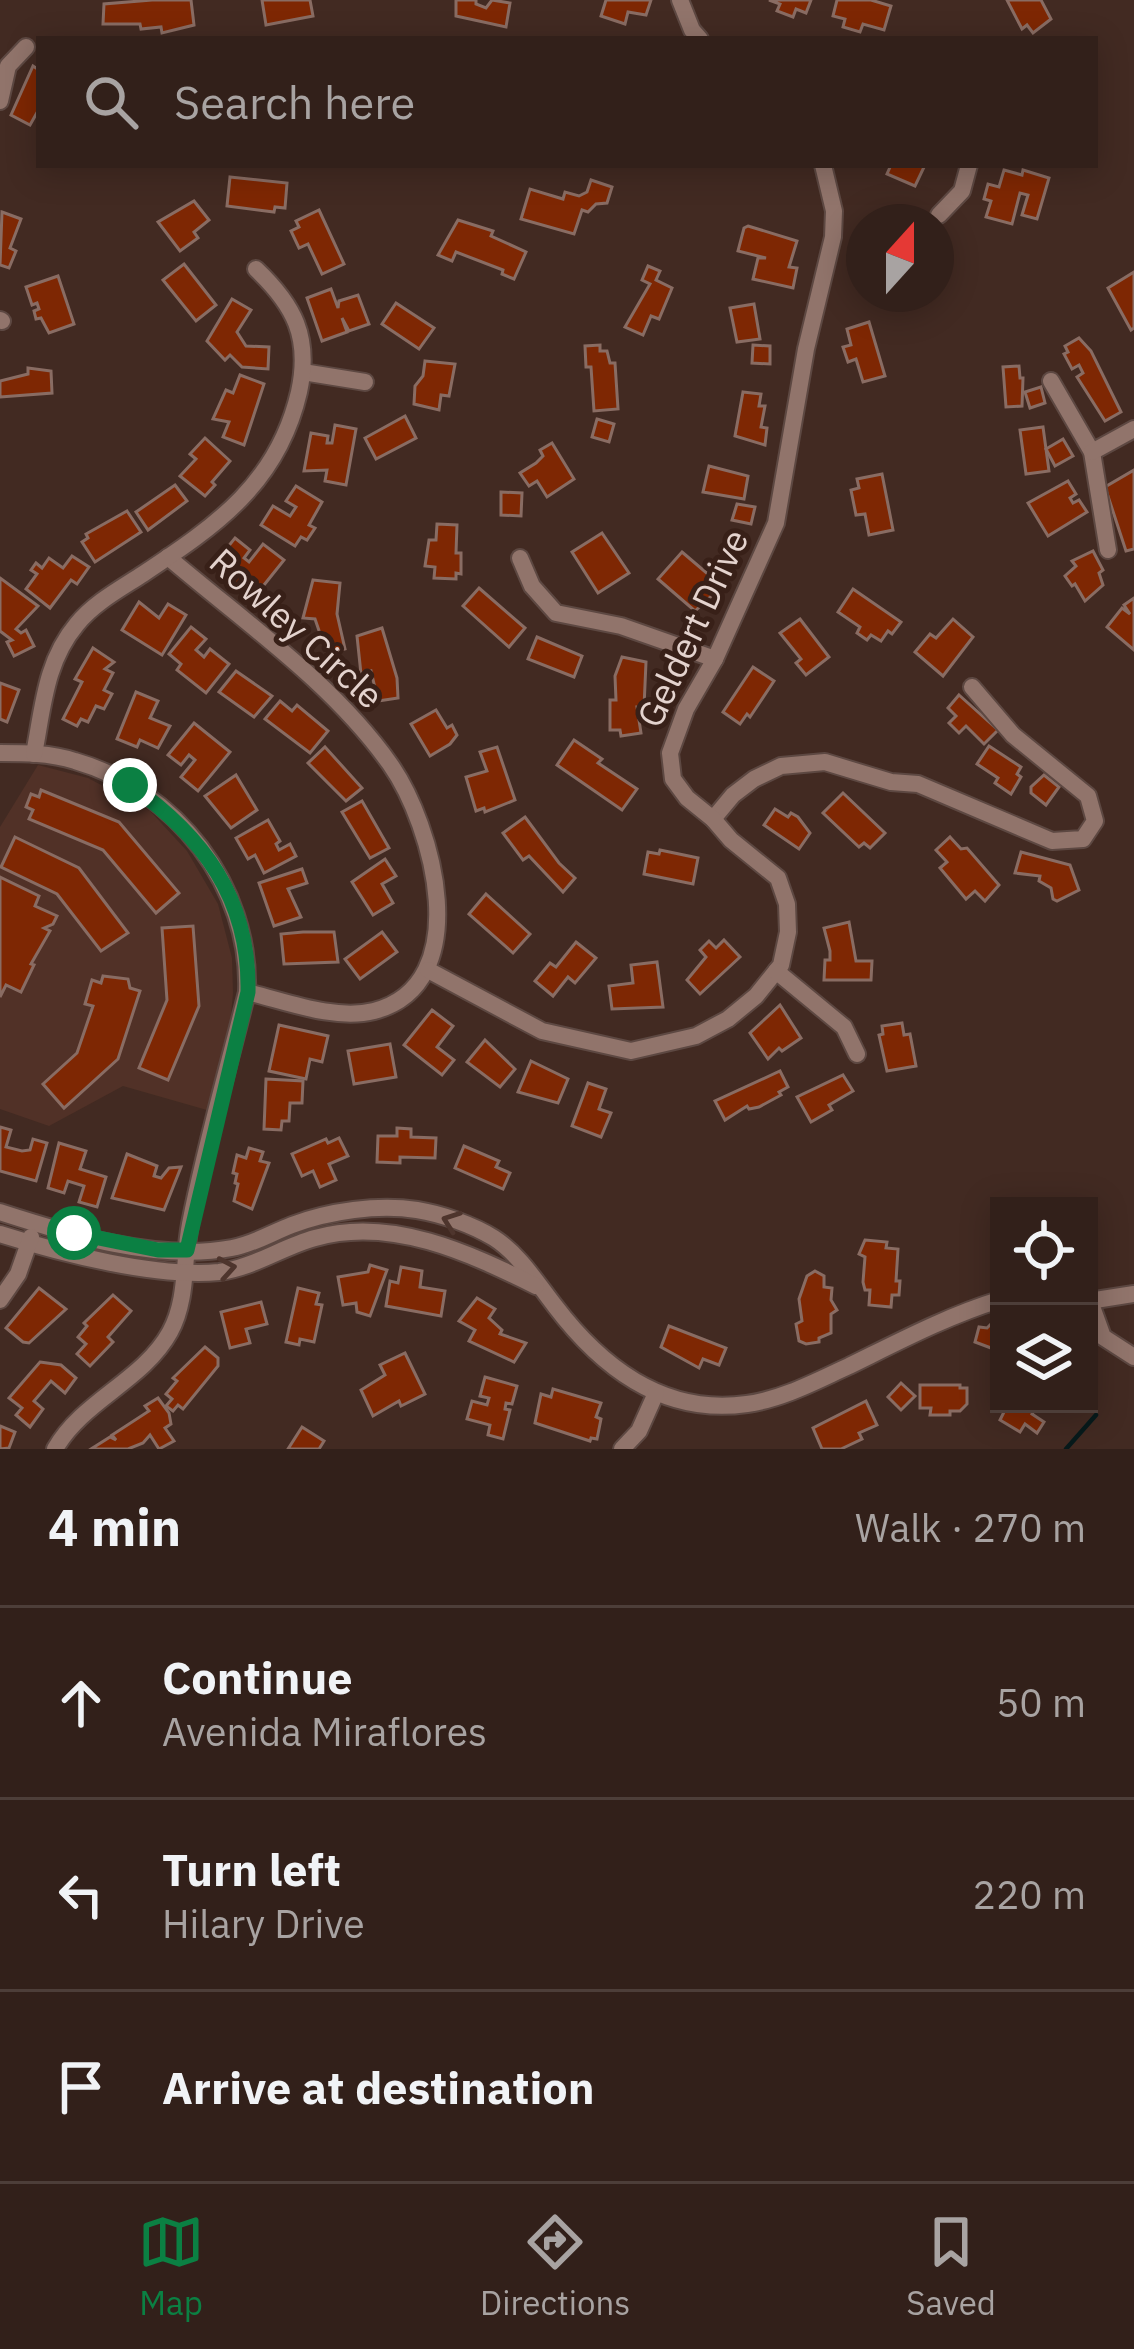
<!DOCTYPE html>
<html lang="en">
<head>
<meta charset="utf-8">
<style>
  body { margin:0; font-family:"IBM Plex Sans",sans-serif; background:#3d2d27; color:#f1f3f6 }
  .controls { position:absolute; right:36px; bottom:36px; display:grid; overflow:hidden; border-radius:0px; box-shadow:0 6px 30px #0003 }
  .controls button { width:108px; height:108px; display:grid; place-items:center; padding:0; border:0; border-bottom:3px solid #4d3e39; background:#32201a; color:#f1f3f6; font:60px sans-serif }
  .compass { position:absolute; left:846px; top:204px; width:108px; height:108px; border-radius:50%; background:#32201a; box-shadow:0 6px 30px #0003; rotate:21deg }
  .stop { position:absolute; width:36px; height:36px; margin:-27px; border:9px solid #0b8043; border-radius:50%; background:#fff }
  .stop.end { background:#0b8043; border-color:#fff; box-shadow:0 3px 12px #0008 }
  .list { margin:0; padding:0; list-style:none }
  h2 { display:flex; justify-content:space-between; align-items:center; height:156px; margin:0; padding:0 48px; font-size:51px }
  h2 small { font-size:39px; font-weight:400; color:#a8a3a2 }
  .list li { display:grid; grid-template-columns:78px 1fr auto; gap:36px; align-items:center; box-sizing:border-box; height:192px; padding:0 48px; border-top:3px solid #4d3e39 }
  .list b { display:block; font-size:45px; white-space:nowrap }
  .list p { margin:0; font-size:39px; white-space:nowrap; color:#a8a3a2 }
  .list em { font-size:39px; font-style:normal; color:#a8a3a2 }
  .icon { flex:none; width:66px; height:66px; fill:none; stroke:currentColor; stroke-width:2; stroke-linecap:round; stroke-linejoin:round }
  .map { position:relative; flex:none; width:1134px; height:1449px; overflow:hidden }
  .search { position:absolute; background:#32201a; box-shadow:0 6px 30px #0003; left:36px; right:36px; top:36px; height:132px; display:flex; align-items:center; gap:30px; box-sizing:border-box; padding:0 42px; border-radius:0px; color:#a8a3a2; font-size:45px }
  .sheet { height:732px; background:#32201a }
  nav { display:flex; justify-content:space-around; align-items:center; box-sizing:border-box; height:168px; border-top:3px solid #4d3e39; background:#32201a; font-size:33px; color:#a8a3a2 }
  nav a { display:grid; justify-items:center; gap:6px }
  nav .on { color:#0b8043 }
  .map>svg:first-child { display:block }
  .built { fill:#513127 }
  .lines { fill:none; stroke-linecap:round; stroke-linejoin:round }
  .stream { stroke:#071a1b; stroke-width:4.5 }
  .building { fill:#7e2703; stroke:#896c63; stroke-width:3 }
  .minor-casing { stroke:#5d4842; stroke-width:20 }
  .minor { stroke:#91746b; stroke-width:16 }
  .oneway { stroke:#4e352d }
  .route { stroke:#0b8043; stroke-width:15 }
  .labels { text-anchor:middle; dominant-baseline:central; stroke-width:10; stroke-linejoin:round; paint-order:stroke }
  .street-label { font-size:36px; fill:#e4d3ce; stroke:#382018 }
</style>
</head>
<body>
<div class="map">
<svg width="1134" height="1449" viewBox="0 0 1134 1449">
  <rect width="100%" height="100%" fill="#422a22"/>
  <!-- built -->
  <path class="built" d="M38 765 88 778 150 811 187 851 218 904 232 958 233 993 230 1027 207 1110 123 1086 49 1126 0 1109V827Z"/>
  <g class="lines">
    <!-- stream -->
    <path class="stream" d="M1066 1449 1096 1415"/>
  </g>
  <!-- building -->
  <g class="building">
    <path d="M152 0H191L194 25 162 33 161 27 141 29 140 24H103L104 4Z"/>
    <path d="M262 0H310L313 16 266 25Z"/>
    <path d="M456 0H476V4L486 8 492 0 510 3 506 27 456 16Z"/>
    <path d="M606 0H651L646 15 628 12 625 24 601 16Z"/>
    <path d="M769 0H811L806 13 796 9 793 17 777 11 780 4Z"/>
    <path d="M837 0H871L891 6 884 30 863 24 860 32 843 27 845 19 833 16Z"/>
    <path d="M1007 0H1041L1051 19 1033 33 1027 25 1022 29Z"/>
    <path d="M33 66 39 70V109L30 125 11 115Z"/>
    <path d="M891 165H925L915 186 887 174Z"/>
    <path d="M1004 170 1022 175 1023 170 1049 178 1037 219 1022 215 1028 195 1020 193 1012 224 986 217 991 201 984 199 988 184 999 187Z"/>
    <path d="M230 177 287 183 285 208 275 207 274 212 227 206Z"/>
    <path d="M591 180 612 187 607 203 596 204 588 212 582 210 574 234 521 219 530 189 563 199 565 192 579 196 587 192Z"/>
    <path d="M194 201 209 220 194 232 198 238 180 251 158 222Z"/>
    <path d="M319 210 344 264 322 274 308 244 299 248 291 231 299 227 296 221Z"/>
    <path d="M2 212 21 219 10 248 16 251 9 268 0 265Z"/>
    <path d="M458 220 493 231 491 236 526 252 514 279 502 274 503 270 456 252 452 261 438 255Z"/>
    <path d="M748 226 797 241 789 267 797 268 793 288 753 279 758 258H766L738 251 744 228Z"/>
    <path d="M184 264 216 305 196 321 163 280Z"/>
    <path d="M648 266 660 271 656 280 672 288 659 319 651 316 643 335 625 327 650 284 642 280Z"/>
    <path d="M1134 272V328L1131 330 1108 288Z"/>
    <path d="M58 276 74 324 49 333 41 318 36 319 34 311 39 309 37 303 32 305 26 287Z"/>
    <path d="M331 289 338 308 339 301 358 295 369 324 349 331 342 318 347 332 322 341 307 298Z"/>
    <path d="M232 299 251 310 237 332 246 346 269 347 268 369 242 367 230 355 225 360 207 341Z"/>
    <path d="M396 303 434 328 419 349 382 324Z"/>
    <path d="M754 304 760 339 737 342 730 308Z"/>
    <path d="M869 322 885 376 863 382 856 359 848 362 843 347 851 345 847 329Z"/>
    <path d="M1079 338 1091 351 1121 412 1105 421 1077 377 1083 373 1079 365 1072 369 1064 354 1068 352 1065 346Z"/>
    <path d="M600 345V351H607L610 363H615L618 409 594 411 591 367H586L585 346Z"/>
    <path d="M753 345 770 346V364L752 363Z"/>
    <path d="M425 361 455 364 449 396 441 395 439 410 414 404 415 386 423 376Z"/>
    <path d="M1019 366 1020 378H1023L1022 406 1006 407 1003 367Z"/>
    <path d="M28 368 51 371 52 393 0 397V381L28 374Z"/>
    <path d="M240 375 264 384 244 445 223 437 229 422 213 419 226 390 233 393Z"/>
    <path d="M1041 387 1045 403 1030 408 1025 392Z"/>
    <path d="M743 392 761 394 759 406H765L761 427 767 428 765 445 735 436Z"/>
    <path d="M405 416 416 438 376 459 365 438Z"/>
    <path d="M597 419 614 424 609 442 592 437Z"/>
    <path d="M335 425 356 429 346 485 325 481 327 470 304 471 311 433 328 436 327 443H332Z"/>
    <path d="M1043 427 1049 471 1026 474 1020 430Z"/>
    <path d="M205 438 230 461 212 482 215 485 205 496 180 476 196 459 190 454Z"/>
    <path d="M1063 439 1073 456 1055 466 1046 449Z"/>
    <path d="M552 443 574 479 547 497 537 481 529 486 520 473 536 463 543 456 540 450Z"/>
    <path d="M709 466 748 476 744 499 703 492Z"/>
    <path d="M1134 470V549L1126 551 1105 487Z"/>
    <path d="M882 474 893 530 869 535 865 514 856 515 851 490 859 488 857 479Z"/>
    <path d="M1068 481 1076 494 1070 498 1073 503 1079 500 1087 512 1048 536 1028 503Z"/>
    <path d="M175 485 187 501 148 530 136 512Z"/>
    <path d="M296 486 322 502 309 525 315 528 307 540 301 537 295 546 261 525 273 506 290 516 296 507 286 501Z"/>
    <path d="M501 492 522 493 521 516 501 515Z"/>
    <path d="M737 504 755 507 751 524 732 520Z"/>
    <path d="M127 511 141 532 95 562 82 542 88 538 86 534Z"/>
    <path d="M437 524 457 525 456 553H461V574L456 573V579L434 578 435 567 425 566 429 540H436Z"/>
    <path d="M602 533 629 573 598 593 572 552Z"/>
    <path d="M235 538 250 550 244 558 249 562 263 544 284 560 252 600 231 584 243 570 238 567 230 577 214 564Z"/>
    <path d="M1093 551 1103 570 1099 573 1103 585 1085 601 1075 584 1072 586 1065 576 1076 566 1072 561Z"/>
    <path d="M682 552 722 586 695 611 658 579Z"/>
    <path d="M72 556 89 567 77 584 71 580 50 608 26 589 37 574 31 570 36 563 42 568 49 558 63 568Z"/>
    <path d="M0 578 38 606 16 629 21 633 26 630 34 646 14 656 7 642 12 640 0 631Z"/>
    <path d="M313 580 340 583 337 614 345 649 327 654 315 619 303 618Z"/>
    <path d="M479 588 525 628 509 647 463 606Z"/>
    <path d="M853 589 901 622 892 634 888 631 881 641 871 635 867 640 857 633 860 627 838 612Z"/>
    <path d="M1134 598V650L1107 627 1122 608 1130 614 1124 605Z"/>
    <path d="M139 602 159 618 168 604 186 615 162 655 122 630Z"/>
    <path d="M800 619 829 657 806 675 796 663 801 659 780 633Z"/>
    <path d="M953 619 973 637 943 676 915 652 930 634 936 638Z"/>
    <path d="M191 627 206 639 196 650 204 657 210 649 229 664 206 693 177 670 181 664 169 654Z"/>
    <path d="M382 628 397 678 398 698 378 701 371 671 361 674 357 636Z"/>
    <path d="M537 637 582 656 574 677 528 659Z"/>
    <path d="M93 648 114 662 105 669 113 673 104 690 112 694 104 709 96 706 88 722 81 719 77 726 63 719 82 682 75 679Z"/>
    <path d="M622 657 646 662 644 707H637L641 733 621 736 620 730H610V700H616L615 676Z"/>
    <path d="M753 667 774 681 750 717 747 714 740 724 723 712Z"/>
    <path d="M236 671 272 696 254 717 219 692Z"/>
    <path d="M0 683 19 690 7 722 0 719Z"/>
    <path d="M136 692 158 701 150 718 170 726 158 748 140 740 137 747 117 739Z"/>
    <path d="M959 695 998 730 984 744 966 726 959 733 949 723 956 716 948 708Z"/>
    <path d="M280 701 292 711 297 705 328 731 310 753 265 719Z"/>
    <path d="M436 710 447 728 452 725 457 735 450 744 430 756 411 724Z"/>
    <path d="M194 723 230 752 198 791 181 777 195 760 189 755 181 765 168 755Z"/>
    <path d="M574 740 602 759 598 763 637 789 622 810 557 765Z"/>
    <path d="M989 746 1021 767 1017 774 1021 777 1011 794 995 783 998 778 977 764Z"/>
    <path d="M325 747 362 788 346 801 308 763Z"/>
    <path d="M497 747 515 800 485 812 484 808 476 811 466 777 487 771 480 752Z"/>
    <path d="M236 775 257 810 231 828 205 796Z"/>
    <path d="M1044 775 1059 787 1046 805 1031 793V787Z"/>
    <path d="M41 790 119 822 179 893 156 913 103 850 29 819 33 810 26 807 31 794 39 797Z"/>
    <path d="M843 793 885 833 870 848 864 843 859 847 823 813Z"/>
    <path d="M362 801 389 848 370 858 342 812Z"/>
    <path d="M775 809 788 817 791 813 798 817 810 833 799 849 764 825Z"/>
    <path d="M525 817 559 863 575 878 563 892 529 856 523 860 503 833Z"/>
    <path d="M268 820 280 841 276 844 279 850 290 844 296 856 264 873 255 855 248 859 236 838Z"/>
    <path d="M15 837 79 868 128 933 101 951 57 894 1 867Z"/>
    <path d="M950 837 961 849 967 848 999 885 985 901 975 891 966 899 940 868 947 862 936 850Z"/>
    <path d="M660 850 698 858 693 884 644 874 648 852 659 854Z"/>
    <path d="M1021 852 1070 865 1079 890 1057 901 1053 899 1051 888 1039 881 1040 876 1015 873Z"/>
    <path d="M385 859 396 876 382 884 393 903 373 915 352 882Z"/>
    <path d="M302 869 307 883 288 889 301 917 274 926 259 883Z"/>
    <path d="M0 877 39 896 35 906 57 916 53 924 44 928 50 931 31 964 34 965 21 992 6 985 0 997Z"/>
    <path d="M486 894 530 934 513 953 469 914Z"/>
    <path d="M849 922 856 961H872L871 980H824L825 960H830V951L824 928Z"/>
    <path d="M193 926 199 1006 168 1080 139 1068 167 1000 162 928Z"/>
    <path d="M303 932H334L338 962 284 964 281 934Z"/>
    <path d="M382 932 397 952 360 979 345 959Z"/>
    <path d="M724 940 740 957 700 994 687 980 706 957 700 950 709 941 716 948Z"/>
    <path d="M576 942 596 958 575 983 568 977 553 996 535 981 550 963 556 967Z"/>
    <path d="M657 962 663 1007 612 1009 609 986 633 983 631 965Z"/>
    <path d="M103 976 128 979 130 988 140 991 118 1059 64 1108 43 1084 77 1053 93 1006 85 1004 92 980 101 983Z"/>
    <path d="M780 1005 801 1038 782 1051 779 1048 768 1059 750 1033Z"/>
    <path d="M432 1010 453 1026 437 1047 454 1060 442 1075 404 1045Z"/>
    <path d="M902 1023 904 1035 910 1034 916 1066 887 1071 879 1035 883 1034 882 1026Z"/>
    <path d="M279 1025 328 1036 322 1062 310 1059 306 1079 269 1071Z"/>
    <path d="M485 1040 515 1069 500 1087 467 1062Z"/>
    <path d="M390 1044 396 1077 354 1084 348 1051Z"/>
    <path d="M531 1061 568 1079 558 1103 518 1092Z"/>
    <path d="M780 1071 788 1087 779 1092 781 1095 759 1107 749 1109 747 1106 725 1120 715 1101Z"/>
    <path d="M843 1075 853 1091 829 1105 832 1110 811 1122 797 1097Z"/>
    <path d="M266 1079 303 1081 302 1103H290L289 1121H282L281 1130 264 1129Z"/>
    <path d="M588 1083 606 1089 599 1109 611 1113 601 1137 572 1126Z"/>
    <path d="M0 1127 11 1130 6 1147 22 1151 30 1150 33 1139 47 1143 36 1181 0 1171Z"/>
    <path d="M397 1128 411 1129V1137L436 1138 435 1158 400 1157V1163L377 1162 378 1136H397Z"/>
    <path d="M339 1138 348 1156 329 1164 336 1180 320 1187 313 1171 302 1176 292 1154 326 1139 328 1143Z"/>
    <path d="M59 1143 86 1151 80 1169 106 1177 97 1207 79 1202 84 1186 68 1181 64 1193 48 1188Z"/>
    <path d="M464 1146 499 1161 496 1167 510 1173 503 1189 455 1168Z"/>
    <path d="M249 1148 263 1152 260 1161 269 1163 252 1209 234 1201 238 1184 235 1183 237 1174 233 1173 237 1155 246 1158Z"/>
    <path d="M127 1154 157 1166 154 1176 161 1178 169 1168 181 1167 164 1210 112 1198Z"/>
    <path d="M865 1240 887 1242 886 1248 898 1249 896 1281H900L899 1295H892L891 1307 869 1305 870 1290H865L863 1282 865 1257 859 1254Z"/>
    <path d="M370 1265 387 1270 370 1316 357 1312 356 1303 343 1305 338 1277 368 1272Z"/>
    <path d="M401 1267 422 1271 420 1287 445 1291 441 1316 386 1306 390 1281 398 1283Z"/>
    <path d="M815 1271 824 1276V1287L832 1288 831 1300 837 1310 831 1314V1333L819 1338V1342L806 1344 799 1341 796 1324 802 1321 799 1299 807 1276Z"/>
    <path d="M39 1288 66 1309 29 1343 23 1342 6 1328Z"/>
    <path d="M298 1288 319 1293 316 1304 322 1305 314 1342 300 1339 299 1345 286 1342Z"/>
    <path d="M113 1295 131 1311 108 1337 113 1342 90 1366 77 1354 86 1344 78 1337 87 1326 84 1323Z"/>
    <path d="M477 1298 495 1309 489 1318 502 1330 500 1334 526 1343 514 1362 469 1341 475 1330 459 1321Z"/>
    <path d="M261 1302 267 1324 246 1329 250 1343 230 1348 221 1312Z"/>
    <path d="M997 1318 999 1319V1351L975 1342 979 1327 987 1328Z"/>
    <path d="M669 1326 726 1348 719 1365 703 1359 699 1368 661 1347Z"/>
    <path d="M205 1347 218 1358V1366L183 1409 178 1405 173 1411 166 1406 172 1399 166 1394 177 1381 173 1378Z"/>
    <path d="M405 1353 425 1394 401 1406 399 1401 373 1416 361 1390 385 1375 380 1365Z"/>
    <path d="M40 1362 61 1365 76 1378 65 1393 51 1381 34 1401 43 1409 30 1427 16 1415 22 1408 9 1398Z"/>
    <path d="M485 1377 517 1386 512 1404 506 1403 505 1409 510 1410 503 1439 488 1435 490 1425 467 1419 472 1401 487 1405 489 1398 480 1396Z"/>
    <path d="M901 1383 915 1396 901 1410 888 1397Z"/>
    <path d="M920 1385H960V1388H967V1404L960 1411H950V1415H930L931 1408H920Z"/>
    <path d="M553 1389 601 1403 596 1417 601 1419 597 1439 591 1438 590 1441 535 1423 541 1394 551 1397Z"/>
    <path d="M158 1398 169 1413 171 1424 165 1428 174 1441 159 1449 150 1435 143 1443 128 1449H91L110 1437 116 1440 112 1435 149 1411 145 1406Z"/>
    <path d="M866 1401 877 1425 859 1433 862 1439 841 1449H822L813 1428Z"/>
    <path d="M1008 1404 1037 1406 1032 1414 1044 1422 1037 1433 1025 1424 1020 1432 1000 1420Z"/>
    <path d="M0 1426 15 1432 9 1448 0 1449Z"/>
    <path d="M302 1427 324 1441 319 1449H288Z"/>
  </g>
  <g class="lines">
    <defs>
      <g id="minor">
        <path d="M680 0 692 30 700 39"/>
        <path d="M0 101 8 66 26 47"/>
        <path d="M939 215 962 191 969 165"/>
        <path d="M0 320 2 321"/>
        <path d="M303 372 365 382"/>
        <path d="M1051 381 1092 452 1108 550"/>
        <path d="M1092 452 1134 429"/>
        <path d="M168 557C244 622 332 682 390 764 433 825 477 984 374 1011 335 1021 285 1001 247 992"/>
        <path d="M520 558 532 586 556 613 621 626 715 659"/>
        <path d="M0 753C25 753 50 753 75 761 176 790 251 886 247 992 228 1069 205 1146 190 1224 183 1260 188 1299 170 1332 143 1381 83 1400 55 1449"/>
        <path d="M34 754C43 708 45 662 77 624 94 603 120 589 143 574 217 525 278 483 299 392 311 337 294 305 256 269"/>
        <path d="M713 819 733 795 754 779 781 766 825 762 891 782 918 784 1052 841 1083 839 1095 821 1088 796 1013 735 972 687"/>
        <path d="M428 970 542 1031 631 1051 696 1036 728 1019 756 996 781 965 788 932 787 904 778 878 731 840 713 819 687 798 673 779 670 753 686 709 715 659 776 523 806 349 833 237 834 211 823 165"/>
        <path d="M776 971 844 1027 857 1054"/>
        <path d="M0 1212C71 1235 157 1262 232 1248 254 1244 271 1233 292 1225 329 1211 378 1204 417 1210 442 1214 473 1225 494 1238 519 1254 537 1283 555 1306 602 1368 664 1416 747 1404 783 1399 816 1381 849 1366 898 1342 947 1316 999 1300"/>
        <path d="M0 1234C60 1253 156 1278 219 1272 253 1268 282 1247 315 1238 391 1216 469 1253 536 1286"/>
        <path d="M0 1300 18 1274 31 1237"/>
        <path d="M1089 1301 1134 1294"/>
        <path d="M1090 1301 1103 1337 1134 1357"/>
        <path d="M622 1449 639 1431 656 1393"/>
      </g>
    </defs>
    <!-- minor casing -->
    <use href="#minor" class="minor-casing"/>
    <!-- minor -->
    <use href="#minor" class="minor"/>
  </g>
  <!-- one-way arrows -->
  <defs><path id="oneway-chevron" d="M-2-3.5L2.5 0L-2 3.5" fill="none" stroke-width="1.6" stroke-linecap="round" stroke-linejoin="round" transform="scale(3)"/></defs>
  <g class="oneway">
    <use href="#oneway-chevron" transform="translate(451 1221) rotate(-160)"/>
    <use href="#oneway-chevron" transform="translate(227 1268) rotate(-10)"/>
  </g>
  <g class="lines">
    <!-- route -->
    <path class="route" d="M74 1233 158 1250H187L248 992C250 899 203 836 130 785"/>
  </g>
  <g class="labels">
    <!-- street labels -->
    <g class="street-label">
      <text transform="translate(297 628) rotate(42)">Rowley Circle</text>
      <text transform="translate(692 628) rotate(-65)">Geldert Drive</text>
    </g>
  </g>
</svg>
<div class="controls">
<button><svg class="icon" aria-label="locate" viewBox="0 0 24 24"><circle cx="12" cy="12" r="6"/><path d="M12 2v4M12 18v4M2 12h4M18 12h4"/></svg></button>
<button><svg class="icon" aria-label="layers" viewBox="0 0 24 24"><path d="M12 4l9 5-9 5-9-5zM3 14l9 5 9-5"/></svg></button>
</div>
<svg class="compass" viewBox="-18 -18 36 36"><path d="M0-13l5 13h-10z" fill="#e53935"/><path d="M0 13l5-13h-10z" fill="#a8a3a2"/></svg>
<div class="stop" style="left:74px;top:1233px"></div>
<div class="stop end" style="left:130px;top:785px"></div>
<div class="search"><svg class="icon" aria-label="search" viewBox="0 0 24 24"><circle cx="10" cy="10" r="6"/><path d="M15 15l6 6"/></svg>Search here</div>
</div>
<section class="sheet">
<h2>4 min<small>Walk · 270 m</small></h2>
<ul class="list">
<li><svg class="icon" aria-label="ahead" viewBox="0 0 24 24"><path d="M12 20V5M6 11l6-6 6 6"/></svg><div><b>Continue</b><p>Avenida Miraflores</p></div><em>50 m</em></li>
<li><svg class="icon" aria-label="left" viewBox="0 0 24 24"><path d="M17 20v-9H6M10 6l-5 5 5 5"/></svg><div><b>Turn left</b><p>Hilary Drive</p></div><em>220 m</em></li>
<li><svg class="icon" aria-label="arrive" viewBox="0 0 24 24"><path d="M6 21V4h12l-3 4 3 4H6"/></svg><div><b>Arrive at destination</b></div></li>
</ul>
</section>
<nav>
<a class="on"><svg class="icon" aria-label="map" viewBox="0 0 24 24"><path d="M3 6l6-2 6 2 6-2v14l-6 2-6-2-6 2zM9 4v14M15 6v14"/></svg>Map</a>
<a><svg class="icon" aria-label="directions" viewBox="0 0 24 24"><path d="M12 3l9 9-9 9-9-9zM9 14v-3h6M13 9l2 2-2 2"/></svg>Directions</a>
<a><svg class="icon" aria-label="saved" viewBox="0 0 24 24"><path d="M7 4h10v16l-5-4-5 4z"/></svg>Saved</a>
</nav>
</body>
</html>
